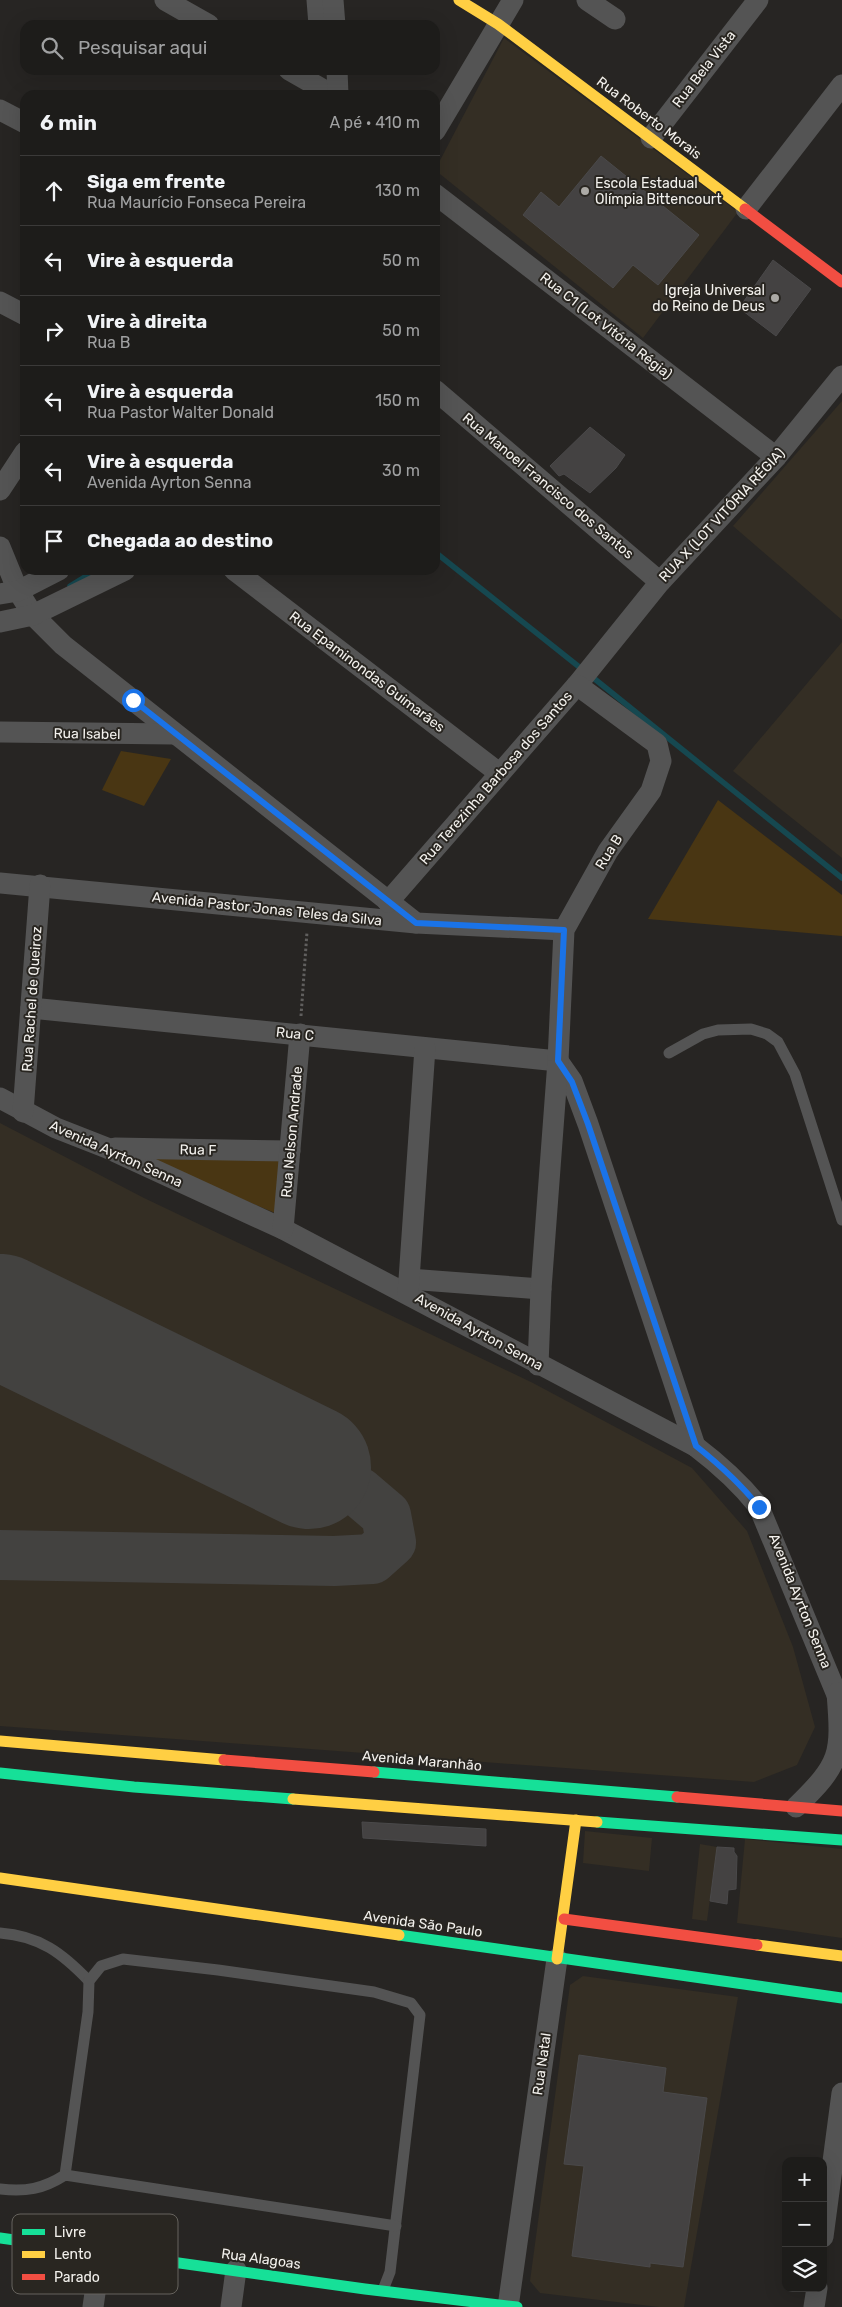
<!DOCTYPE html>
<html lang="pt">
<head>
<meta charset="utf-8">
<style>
  body { margin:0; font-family:Rubik,sans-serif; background:#2a2927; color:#f1f3f6 }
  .controls { position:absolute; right:15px; bottom:15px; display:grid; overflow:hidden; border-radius:10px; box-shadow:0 5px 20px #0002 }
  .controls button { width:45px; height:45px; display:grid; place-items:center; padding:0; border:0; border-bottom:1px solid #3b3a39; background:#1d1c1a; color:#f1f3f6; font:25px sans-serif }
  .stop { position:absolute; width:15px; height:15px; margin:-11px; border:4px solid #1a73e8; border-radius:50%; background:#fff }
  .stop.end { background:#1a73e8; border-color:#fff; box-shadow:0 1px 5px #0008 }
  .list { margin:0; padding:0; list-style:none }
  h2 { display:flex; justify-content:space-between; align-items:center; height:65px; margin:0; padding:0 20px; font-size:21px }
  h2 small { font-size:16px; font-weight:400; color:#a0a1a2 }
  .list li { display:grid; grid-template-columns:32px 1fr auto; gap:15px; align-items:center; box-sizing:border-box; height:70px; padding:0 20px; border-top:1px solid #3b3a39 }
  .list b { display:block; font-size:19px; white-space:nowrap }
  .list p { margin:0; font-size:16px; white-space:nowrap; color:#a0a1a2 }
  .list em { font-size:16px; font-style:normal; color:#a0a1a2 }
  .icon { flex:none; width:28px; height:28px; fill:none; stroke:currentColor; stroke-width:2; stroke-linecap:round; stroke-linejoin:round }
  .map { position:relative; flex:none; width:842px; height:2307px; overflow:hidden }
  .search { position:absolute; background:#1d1c1a; box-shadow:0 5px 20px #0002; left:20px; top:20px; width:420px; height:55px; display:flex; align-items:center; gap:12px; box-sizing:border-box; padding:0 18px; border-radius:15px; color:#a0a1a2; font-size:19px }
  .panel { position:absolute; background:#1d1c1a; box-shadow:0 5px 20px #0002; left:20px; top:90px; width:420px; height:485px; border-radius:15px }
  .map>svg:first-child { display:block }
  .built { fill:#342e24 }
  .green { fill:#493613 }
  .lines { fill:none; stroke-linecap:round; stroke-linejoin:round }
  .stream { stroke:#164850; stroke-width:5.5 }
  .taxiway { stroke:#434240; stroke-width:50 }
  .runway { stroke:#434240; stroke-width:124 }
  .building { fill:#444242; stroke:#4a494a }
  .path { stroke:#605f5e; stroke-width:3; stroke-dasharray:2.5 2.5; stroke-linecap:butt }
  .lane { stroke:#545454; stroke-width:11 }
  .street { stroke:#545454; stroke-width:21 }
  .fast { stroke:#16e098; stroke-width:11 }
  .slow { stroke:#ffcf43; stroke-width:11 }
  .jam { stroke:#f24e42; stroke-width:11 }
  .route { stroke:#1a73e8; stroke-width:6 }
  .poi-dot { fill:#acaaa6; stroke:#292621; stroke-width:2 }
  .labels { text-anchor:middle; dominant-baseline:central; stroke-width:4; stroke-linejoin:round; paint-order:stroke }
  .street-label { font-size:14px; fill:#f3f1ed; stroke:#292621 }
  .poi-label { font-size:14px; fill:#f3f1ed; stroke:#292621; text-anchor:start }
  .key { fill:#292621; stroke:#66635e; stroke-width:1 }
  .key-label { font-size:14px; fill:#f3f1ed }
</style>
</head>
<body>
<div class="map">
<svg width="842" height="2307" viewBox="0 0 842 2307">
  <rect width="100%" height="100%" fill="#272523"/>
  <!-- built -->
  <g class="built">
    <path d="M504 38 738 212 643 338 435 170Z"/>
    <path d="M842 401V620L733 526Z"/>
    <path d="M842 642V858L733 771Z"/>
    <path d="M0 1123 144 1198 533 1383 692 1468 747 1531 793 1647 815 1727 797 1765 754 1782 0 1726Z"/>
    <path d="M585 1831 652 1838 649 1871 583 1863Z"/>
    <path d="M745 1839 842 1849V1938L737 1923Z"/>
    <path d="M700 1844 717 1847 707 1921 692 1919Z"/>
    <path d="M583 1976 738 1997 684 2307H659L540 2293 530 2281 570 1985Z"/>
  </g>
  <!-- green -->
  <g class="green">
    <path d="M121 751 171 759 144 806 102 790Z"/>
    <path d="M718 800 842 895V936L648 919Z"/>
    <path d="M144 1158 280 1161 275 1213Z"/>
  </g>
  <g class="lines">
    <!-- stream -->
    <g class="stream">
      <path d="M435 552 583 670"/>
      <path d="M70 586 96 570"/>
      <path d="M591 676 842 878"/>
    </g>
    <!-- taxiway -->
    <path class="taxiway" d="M0 1555 334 1561 372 1559 391 1542 386 1515 359 1492 309 1467"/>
    <!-- runway -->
    <path class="runway" d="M0 1316 309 1467"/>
  </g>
  <!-- building -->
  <g class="building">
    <path d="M601 156 699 235 658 285 633 265 613 288 523 215 541 192 559 207Z"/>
    <path d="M773 260 811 289 776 336 739 308Z"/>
    <path d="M590 427 625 455 616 468 590 493 564 474 559 476 550 466Z"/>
    <path d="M362 1822 486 1829V1846L363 1838Z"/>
    <path d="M717 1847 734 1848V1852L737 1856 736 1889 728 1890 727 1904 710 1901Z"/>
    <path d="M579 2055 666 2068 663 2092 707 2098 683 2267 650 2263V2267L572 2256 584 2166 564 2164Z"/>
  </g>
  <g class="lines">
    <!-- path -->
    <path class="path" d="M301 1016 307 932"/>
    <!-- lane -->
    <g class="lane">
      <path d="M669 1053 703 1034 718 1030 751 1029 767 1034 778 1042 795 1074 842 1220"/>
      <path d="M0 1933C40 1936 62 1953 89 1981"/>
      <path d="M65 2175 88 2012 89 1981 101 1966 123 1959 218 1970 374 1992 411 2003 420 2015 390 2272 383 2290"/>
      <path d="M0 2189C26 2192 43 2189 65 2175L396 2226"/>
    </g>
    <!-- street -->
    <g class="street">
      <path d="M165 0 209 25"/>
      <path d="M317 0 319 25"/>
      <path d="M333 0 335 25"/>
      <path d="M587 0 615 19"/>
      <path d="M289 70 324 90"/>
      <path d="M337 70 338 95"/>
      <path d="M0 110 25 123"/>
      <path d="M435 131 513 0"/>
      <path d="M651 138 758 0"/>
      <path d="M435 194 776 457"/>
      <path d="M746 209 842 85"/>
      <path d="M0 302 25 315"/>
      <path d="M435 390 660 582"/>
      <path d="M0 490 25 452"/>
      <path d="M0 547 18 591 33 615 63 645 416 923"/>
      <path d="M234 570 499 773"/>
      <path d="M0 594 18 591 59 570"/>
      <path d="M0 622 33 615 125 570"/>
      <path d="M0 732 174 734"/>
      <path d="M0 883 416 923 564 930"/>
      <path d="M388 902 577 685 660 582 776 457 842 376"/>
      <path d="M31 1008 558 1061"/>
      <path d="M558 1061 572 1081 588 1124 695 1446"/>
      <path d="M0 1098 56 1128 107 1148 283 1229 695 1446C720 1465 740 1483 759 1507L842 1707"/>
      <path d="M23 1112 40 885"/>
      <path d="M115 1148 290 1151"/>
      <path d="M283 1229 300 1034"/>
      <path d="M409 1279 541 1289"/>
      <path d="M408 1294 425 1048"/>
      <path d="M538 1365 541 1289 558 1061 564 930 608 851 651 791 661 761 657 744 577 685"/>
      <path d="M796 1807C841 1763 842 1755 837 1693"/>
      <path d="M823 2237 842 2093"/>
      <path d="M93 2307 101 2251"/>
      <path d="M231 2307 236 2270"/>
      <path d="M508 2307 557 1959"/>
      <path d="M814 2307 817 2288"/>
    </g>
    <!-- fast -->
    <g class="fast">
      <path d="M374 1772 677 1797"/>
      <path d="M0 1773 134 1787 293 1799"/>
      <path d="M597 1822 842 1840"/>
      <path d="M399 1935 842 1998"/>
      <path d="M0 2238 365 2289 517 2307"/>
    </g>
    <!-- slow -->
    <g class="slow">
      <path d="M459 0 498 24 745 209"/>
      <path d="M0 1741 224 1760"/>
      <path d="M293 1799 597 1822"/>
      <path d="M0 1878 399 1935"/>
      <path d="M757 1945 842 1956"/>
      <path d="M557 1959 576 1820"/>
    </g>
    <!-- jam -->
    <g class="jam">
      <path d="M745 209 842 282"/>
      <path d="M224 1760 374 1772"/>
      <path d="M677 1797 842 1811"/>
      <path d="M564 1919 757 1945"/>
    </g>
  </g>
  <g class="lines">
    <!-- route -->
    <path class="route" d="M133 700 416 923 564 930 558 1061 572 1082 588 1124 696 1446C720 1465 740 1483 759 1507"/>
  </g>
  <!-- markers -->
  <g class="poi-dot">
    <circle cx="585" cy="191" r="5"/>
    <circle cx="775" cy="298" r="5"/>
  </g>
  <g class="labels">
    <!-- street labels -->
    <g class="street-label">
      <text transform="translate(704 69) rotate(-52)">Rua Bela Vista</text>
      <text transform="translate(649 118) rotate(37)">Rua Roberto Morais</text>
      <text transform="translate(606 326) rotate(38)">Rua C1 (Lot Vitória Régia)</text>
      <text transform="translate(548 486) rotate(40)">Rua Manoel Francisco dos Santos</text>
      <text transform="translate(722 515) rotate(-47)">RUA X (LOT VITÓRIA RÉGIA)</text>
      <text transform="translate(367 672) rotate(37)">Rua Epaminondas Guimarães</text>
      <text transform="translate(87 734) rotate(1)">Rua Isabel</text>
      <text transform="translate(496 778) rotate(-49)">Rua Terezinha Barbosa dos Santos</text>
      <text transform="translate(609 852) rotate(-58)">Rua B</text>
      <text transform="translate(267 909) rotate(6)">Avenida Pastor Jonas Teles da Silva</text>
      <text transform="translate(32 999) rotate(-86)">Rua Rachel de Queiroz</text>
      <text transform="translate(295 1034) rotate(6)">Rua C</text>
      <text transform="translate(292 1132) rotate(-85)">Rua Nelson Andrade</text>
      <text transform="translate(198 1150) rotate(1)">Rua F</text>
      <text transform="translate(116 1154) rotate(24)">Avenida Ayrton Senna</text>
      <text transform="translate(479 1332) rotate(29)">Avenida Ayrton Senna</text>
      <text transform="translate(800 1601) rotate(68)">Avenida Ayrton Senna</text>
      <text transform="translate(422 1761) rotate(5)">Avenida Maranhão</text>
      <text transform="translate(423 1924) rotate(8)">Avenida São Paulo</text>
      <text transform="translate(542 2064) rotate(-82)">Rua Natal</text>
      <text transform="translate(261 2259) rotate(8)">Rua Alagoas</text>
    </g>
    <!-- poi labels -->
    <g class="poi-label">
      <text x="595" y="183">Escola Estadual<tspan x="595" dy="16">Olímpia Bittencourt</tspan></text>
      <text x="765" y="290" text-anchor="end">Igreja Universal<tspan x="765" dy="16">do Reino de Deus</tspan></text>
    </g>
  </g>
  <!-- legend -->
  <rect x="12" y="2214" width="166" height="80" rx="8" class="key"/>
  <rect x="22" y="2229" width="23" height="6" fill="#16e098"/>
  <rect x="22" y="2251" width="23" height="7" fill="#ffcf43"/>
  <rect x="22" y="2274" width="23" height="6" fill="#f24e42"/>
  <g class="key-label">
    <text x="54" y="2237">Livre</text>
    <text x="54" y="2259">Lento</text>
    <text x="54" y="2282">Parado</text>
  </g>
</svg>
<div class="controls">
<button>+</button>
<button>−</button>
<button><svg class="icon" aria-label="layers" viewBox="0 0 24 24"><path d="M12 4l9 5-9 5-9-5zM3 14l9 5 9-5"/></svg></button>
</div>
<div class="stop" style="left:133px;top:700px"></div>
<div class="stop end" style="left:759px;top:1507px"></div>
<div class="search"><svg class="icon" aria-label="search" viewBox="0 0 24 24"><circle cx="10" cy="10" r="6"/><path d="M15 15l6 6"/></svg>Pesquisar aqui</div>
<section class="panel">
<h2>6 min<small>A pé · 410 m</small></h2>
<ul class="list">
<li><svg class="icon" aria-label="ahead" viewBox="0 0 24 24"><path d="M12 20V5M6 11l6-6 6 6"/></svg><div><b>Siga em frente</b><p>Rua Maurício Fonseca Pereira</p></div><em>130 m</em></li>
<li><svg class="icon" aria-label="left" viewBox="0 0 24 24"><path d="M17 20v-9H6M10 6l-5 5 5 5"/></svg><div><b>Vire à esquerda</b></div><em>50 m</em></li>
<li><svg class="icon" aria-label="right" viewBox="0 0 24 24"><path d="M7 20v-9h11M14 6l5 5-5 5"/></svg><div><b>Vire à direita</b><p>Rua B</p></div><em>50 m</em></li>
<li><svg class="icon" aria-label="left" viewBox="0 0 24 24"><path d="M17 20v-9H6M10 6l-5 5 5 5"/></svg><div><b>Vire à esquerda</b><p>Rua Pastor Walter Donald</p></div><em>150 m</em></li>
<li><svg class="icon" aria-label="left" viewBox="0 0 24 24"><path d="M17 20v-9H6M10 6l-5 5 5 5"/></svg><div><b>Vire à esquerda</b><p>Avenida Ayrton Senna</p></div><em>30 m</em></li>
<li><svg class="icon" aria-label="arrive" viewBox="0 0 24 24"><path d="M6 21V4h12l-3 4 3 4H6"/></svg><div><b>Chegada ao destino</b></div></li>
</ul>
</section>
</div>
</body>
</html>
